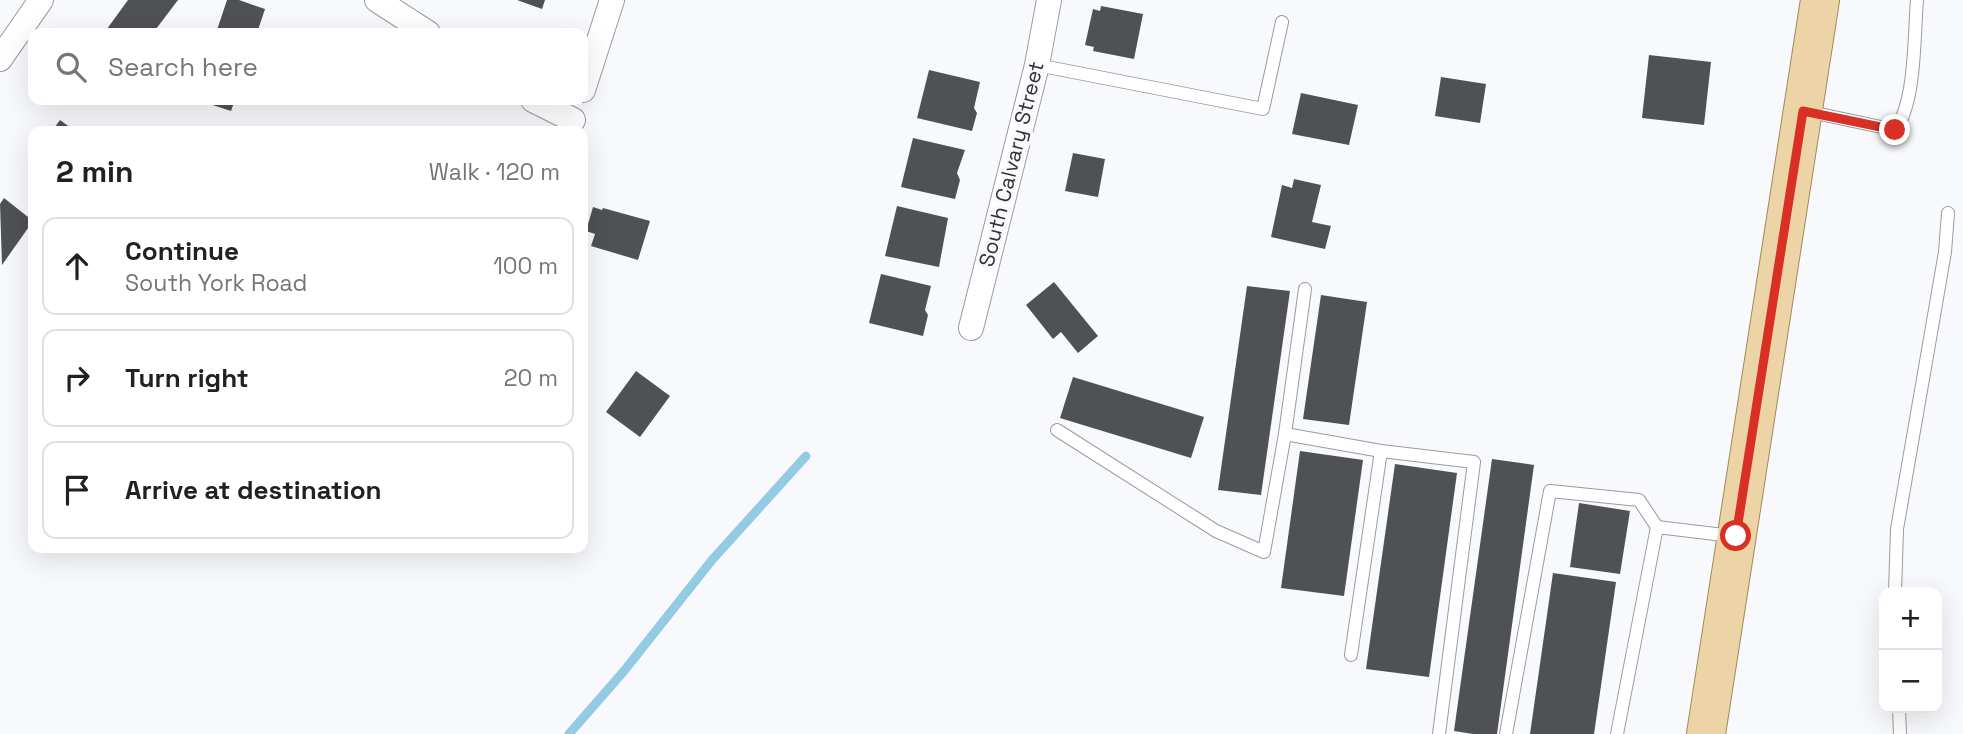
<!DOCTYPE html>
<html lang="en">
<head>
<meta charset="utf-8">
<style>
  body { margin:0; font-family:"Space Grotesk",sans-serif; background:#f6f6f6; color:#202124 }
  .controls { position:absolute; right:21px; bottom:21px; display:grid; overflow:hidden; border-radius:14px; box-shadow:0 7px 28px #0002 }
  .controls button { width:63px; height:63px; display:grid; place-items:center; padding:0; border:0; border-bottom:2px solid #e0e0e0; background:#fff; color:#202124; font:35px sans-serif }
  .stop { position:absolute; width:21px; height:21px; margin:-16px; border:5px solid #d93025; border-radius:50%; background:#fff }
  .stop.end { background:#d93025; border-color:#fff; box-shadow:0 2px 7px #0008 }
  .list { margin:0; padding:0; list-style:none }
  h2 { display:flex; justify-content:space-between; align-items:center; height:91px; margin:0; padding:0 28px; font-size:30px }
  h2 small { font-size:23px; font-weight:400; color:#757577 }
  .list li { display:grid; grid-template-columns:46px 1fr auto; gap:21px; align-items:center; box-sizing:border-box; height:98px; margin:0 14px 14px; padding:0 14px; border:2px solid #e0e0e0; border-radius:14px }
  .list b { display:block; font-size:26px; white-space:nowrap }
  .list p { margin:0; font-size:23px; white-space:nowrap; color:#757577 }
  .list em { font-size:23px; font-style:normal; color:#757577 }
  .icon { flex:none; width:38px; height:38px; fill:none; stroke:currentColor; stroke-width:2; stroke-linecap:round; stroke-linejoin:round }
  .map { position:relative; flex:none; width:1963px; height:734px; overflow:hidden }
  .search { position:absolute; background:#fff; box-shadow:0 7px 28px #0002; left:28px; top:28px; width:560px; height:77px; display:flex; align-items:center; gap:18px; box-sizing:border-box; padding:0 24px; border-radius:14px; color:#757577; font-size:26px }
  .panel { position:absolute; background:#fff; box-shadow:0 7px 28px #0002; left:28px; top:126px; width:560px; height:427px; border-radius:14px }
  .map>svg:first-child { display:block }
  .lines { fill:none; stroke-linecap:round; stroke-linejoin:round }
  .stream { stroke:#93cae4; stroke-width:9 }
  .building { fill:#505154 }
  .lane-casing { stroke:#9a9b9e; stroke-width:14 }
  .street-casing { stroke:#9a9b9e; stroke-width:26 }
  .primary-casing { stroke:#a38858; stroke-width:40 }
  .lane { stroke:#fff; stroke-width:12 }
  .street { stroke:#fff; stroke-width:24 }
  .primary { stroke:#ecd4a7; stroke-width:38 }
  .route { stroke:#d93025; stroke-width:9 }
  .labels { text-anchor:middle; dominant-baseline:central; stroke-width:7; stroke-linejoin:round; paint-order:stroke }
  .street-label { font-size:21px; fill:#313132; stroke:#f8f9fc }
</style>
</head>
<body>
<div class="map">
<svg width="1963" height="734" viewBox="0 0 1963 734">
  <rect width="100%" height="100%" fill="#f8f9fc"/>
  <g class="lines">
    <!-- stream -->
    <path class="stream" d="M569 734 624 671 712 560 806 456"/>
  </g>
  <!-- building -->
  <g class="building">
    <path d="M128 0H178L153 33H104Z"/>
    <path d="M227 0H239L265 9 257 33H216Z"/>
    <path d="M517 0H545L542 9Z"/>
    <path d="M1101 6 1143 14 1134 59 1093 51 1094 47 1085 45 1093 9 1100 11Z"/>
    <path d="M1649 55 1711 62 1704 125 1642 118Z"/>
    <path d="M929 70 980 82 974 108 977 113 972 131 917 118Z"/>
    <path d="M1441 77 1486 84 1480 123 1435 116Z"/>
    <path d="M1301 93 1358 105 1349 145 1292 134Z"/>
    <path d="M197 100H235L231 111Z"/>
    <path d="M60 120 75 131H52Z"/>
    <path d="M913 138 965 150 957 173 960 180 955 199 901 187Z"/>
    <path d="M1073 153 1105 159 1098 197 1065 191Z"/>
    <path d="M1294 179 1321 185 1312 222 1331 226 1325 249 1271 237 1282 185 1292 188Z"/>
    <path d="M4 198 33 221 2 265 0 204Z"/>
    <path d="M897 206 948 218 939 267 885 256Z"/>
    <path d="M593 207 602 210 603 208 650 221 638 260 591 246 595 234 586 231Z"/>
    <path d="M881 274 931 286 925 310 928 315 923 336 869 323Z"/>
    <path d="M1054 282 1098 336 1078 353 1061 332 1053 339 1026 305Z"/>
    <path d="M1247 286 1290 291 1261 495 1218 490Z"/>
    <path d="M1321 295 1367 302 1349 425 1303 419Z"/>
    <path d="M636 371 670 396 640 437 606 412Z"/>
    <path d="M1073 377 1204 417 1191 458 1060 418Z"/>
    <path d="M1300 451 1363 460 1344 596 1281 588Z"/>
    <path d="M1492 459 1534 465 1497 734H1473L1454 731Z"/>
    <path d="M1395 464 1457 473 1429 677 1366 669Z"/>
    <path d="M1579 503 1630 511 1620 574 1570 567Z"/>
    <path d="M1553 573 1616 582 1594 734H1530Z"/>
  </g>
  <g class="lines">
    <defs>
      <g id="lane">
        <path d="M1037 65 1263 109 1282 22"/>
        <path d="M1806 111 1895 130C1916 103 1914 34 1917 0"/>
        <path d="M1057 430 1216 531 1264 552 1285 434 1381 451 1474 462 1439 734"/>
        <path d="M1285 434 1305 289"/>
        <path d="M1895 592 1897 529 1945 252 1948 213"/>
        <path d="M1351 655 1381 451"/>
        <path d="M1899 708 1900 734"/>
        <path d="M1506 734 1550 491 1639 500 1657 527"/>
        <path d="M1617 734 1657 527 1732 536"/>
      </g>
      <g id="street">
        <path d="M377 0 428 33"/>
        <path d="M0 59 41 0"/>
        <path d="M583 90 612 0"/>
        <path d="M533 100 573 120"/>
        <path d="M971 328 1037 65 1049 0"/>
      </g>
      <path id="primary" d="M1706 734 1820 0"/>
    </defs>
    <!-- lane casing -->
    <use href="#lane" class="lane-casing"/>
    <!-- street casing -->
    <use href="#street" class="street-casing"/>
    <!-- primary casing -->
    <use href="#primary" class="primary-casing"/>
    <!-- lane -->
    <use href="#lane" class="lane"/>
    <!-- street -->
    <use href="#street" class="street"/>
    <!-- primary -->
    <use href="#primary" class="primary"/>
  </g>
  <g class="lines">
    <!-- route -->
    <path class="route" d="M1736 536 1803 111 1895 130"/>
  </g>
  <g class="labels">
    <!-- street labels -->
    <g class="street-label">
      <text transform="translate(1011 164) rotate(-76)">South Calvary Street</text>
    </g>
  </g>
</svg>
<div class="controls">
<button>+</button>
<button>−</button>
</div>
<div class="stop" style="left:1736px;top:536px"></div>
<div class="stop end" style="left:1895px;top:130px"></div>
<div class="search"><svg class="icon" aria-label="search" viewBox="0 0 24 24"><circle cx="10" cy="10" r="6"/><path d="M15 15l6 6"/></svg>Search here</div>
<section class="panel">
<h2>2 min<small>Walk · 120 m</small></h2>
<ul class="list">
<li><svg class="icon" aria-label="ahead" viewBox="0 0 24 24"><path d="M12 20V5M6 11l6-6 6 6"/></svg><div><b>Continue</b><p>South York Road</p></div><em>100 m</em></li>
<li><svg class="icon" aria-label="right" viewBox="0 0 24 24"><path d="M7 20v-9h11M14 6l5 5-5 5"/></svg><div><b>Turn right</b></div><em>20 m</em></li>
<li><svg class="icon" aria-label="arrive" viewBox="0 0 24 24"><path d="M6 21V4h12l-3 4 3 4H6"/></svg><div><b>Arrive at destination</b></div></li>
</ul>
</section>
</div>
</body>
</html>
